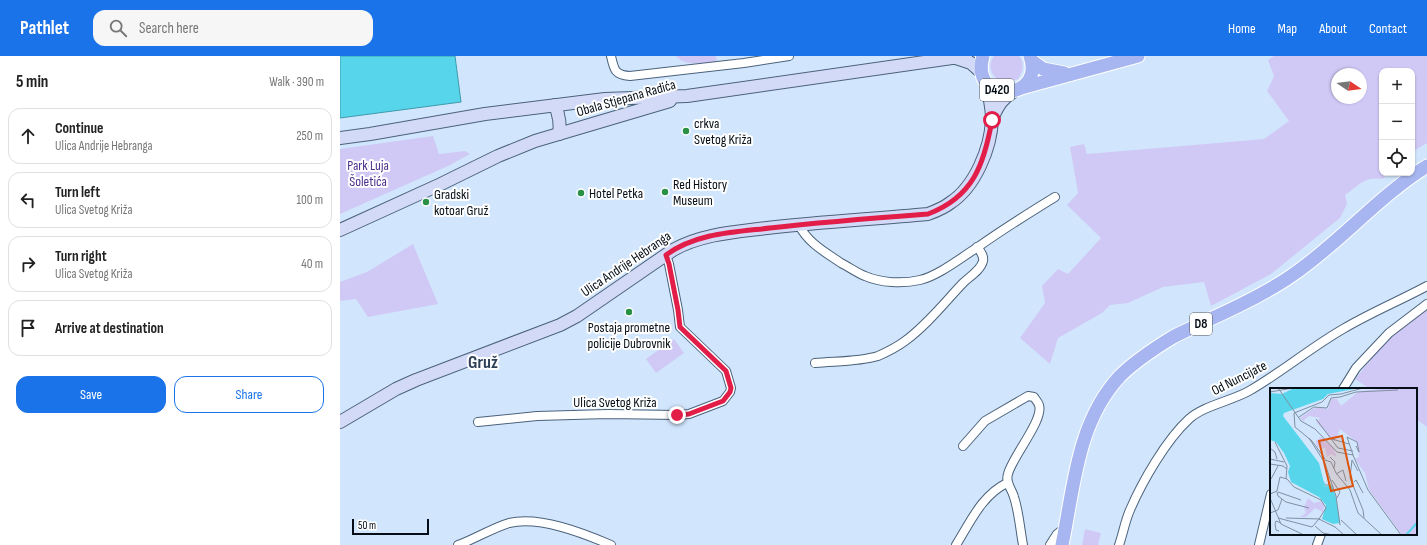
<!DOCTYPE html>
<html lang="en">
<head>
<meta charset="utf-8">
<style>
  body { margin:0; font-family:"Sofia Sans Condensed",sans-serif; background:#f6f6f6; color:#222 }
  .controls { position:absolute; right:12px; top:12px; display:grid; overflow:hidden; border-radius:8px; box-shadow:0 1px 3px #0004 }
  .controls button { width:36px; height:36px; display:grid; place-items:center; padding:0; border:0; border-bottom:1px solid #e0e0e0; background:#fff; color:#222; font:20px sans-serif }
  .compass { position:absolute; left:991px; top:12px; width:36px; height:36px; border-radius:50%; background:#fff; box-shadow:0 1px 3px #0004; rotate:103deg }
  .scale { position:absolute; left:12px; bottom:10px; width:77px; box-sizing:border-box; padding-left:4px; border:2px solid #050d16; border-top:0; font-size:11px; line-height:14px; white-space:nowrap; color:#050d16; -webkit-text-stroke:3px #fff; paint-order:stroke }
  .stop { position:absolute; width:12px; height:12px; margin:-9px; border:3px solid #e11d48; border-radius:50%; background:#fff }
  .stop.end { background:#e11d48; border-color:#fff; box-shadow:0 1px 4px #0008 }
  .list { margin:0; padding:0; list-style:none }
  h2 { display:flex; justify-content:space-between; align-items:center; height:52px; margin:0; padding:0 16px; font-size:17px }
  h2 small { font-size:13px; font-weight:400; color:#767676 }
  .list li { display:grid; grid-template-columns:26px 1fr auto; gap:12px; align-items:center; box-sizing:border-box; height:56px; margin:0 8px 8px; padding:0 8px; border:1px solid #e0e0e0; border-radius:12px }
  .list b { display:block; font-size:15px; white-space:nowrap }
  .list p { margin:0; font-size:13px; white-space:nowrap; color:#767676 }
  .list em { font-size:13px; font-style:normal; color:#767676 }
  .actions { display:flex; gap:8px; padding:12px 16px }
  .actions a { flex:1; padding:9px 0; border:1px solid #1a73e8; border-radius:12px; text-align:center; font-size:14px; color:#1a73e8 }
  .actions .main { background:#1a73e8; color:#fff }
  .icon { flex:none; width:22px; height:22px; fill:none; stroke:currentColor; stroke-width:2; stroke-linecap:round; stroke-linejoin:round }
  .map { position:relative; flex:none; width:1087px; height:489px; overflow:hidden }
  header { display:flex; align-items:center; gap:24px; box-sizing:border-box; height:56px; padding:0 20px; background:#1a73e8; color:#fff }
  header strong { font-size:19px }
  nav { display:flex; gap:22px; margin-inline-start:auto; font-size:14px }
  .search { width:280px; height:36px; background:#f6f6f6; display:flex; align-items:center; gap:10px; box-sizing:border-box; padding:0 14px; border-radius:12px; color:#767676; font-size:15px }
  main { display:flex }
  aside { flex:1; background:#fff }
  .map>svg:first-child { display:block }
  .green { fill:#d0c9f6; fill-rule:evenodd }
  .water { fill:#57d6eb; stroke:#3e9aab }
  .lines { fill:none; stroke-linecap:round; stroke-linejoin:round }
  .street-casing { stroke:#4b627b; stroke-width:10 }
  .secondary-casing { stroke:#4b627b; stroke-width:14 }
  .primary-casing { stroke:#fff; stroke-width:15 }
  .street { stroke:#fff; stroke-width:8 }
  .secondary { stroke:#d3daf8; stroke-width:12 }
  .primary { stroke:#a7b6f0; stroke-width:13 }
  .route { stroke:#e11d48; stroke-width:5 }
  .poi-dot { fill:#299046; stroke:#fff; stroke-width:1.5 }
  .labels { text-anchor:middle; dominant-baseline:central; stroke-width:4; stroke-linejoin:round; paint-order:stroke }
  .shield { fill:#fff; stroke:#50565c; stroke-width:1 }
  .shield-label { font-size:13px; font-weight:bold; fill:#050d16 }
  .street-label { font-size:14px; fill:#050d16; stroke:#fff }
  .poi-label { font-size:14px; fill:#050d16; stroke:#fff; text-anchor:start }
  .park-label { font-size:14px; fill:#4a2f8b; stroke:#fff }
  .district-label { font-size:18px; font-weight:bold; fill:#2b4057; stroke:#fff }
  .inset-river { fill:none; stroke:#57d6eb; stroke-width:2 }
  .inset-road { fill:none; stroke:#7f8fa1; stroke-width:1 }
  .view { fill:#dd550c; fill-opacity:0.15; stroke:#dd550c; stroke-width:2 }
  .inset-edge { fill:none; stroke:#050d16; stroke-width:2 }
</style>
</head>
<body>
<header>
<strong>Pathlet</strong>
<div class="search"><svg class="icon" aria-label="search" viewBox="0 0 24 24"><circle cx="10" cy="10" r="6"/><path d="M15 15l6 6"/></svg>Search here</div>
<nav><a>Home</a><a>Map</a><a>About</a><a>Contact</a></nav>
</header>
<main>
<aside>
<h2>5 min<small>Walk · 390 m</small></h2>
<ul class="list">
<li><svg class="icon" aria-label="ahead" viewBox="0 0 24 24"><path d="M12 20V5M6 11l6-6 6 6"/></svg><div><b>Continue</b><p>Ulica Andrije Hebranga</p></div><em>250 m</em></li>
<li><svg class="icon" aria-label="left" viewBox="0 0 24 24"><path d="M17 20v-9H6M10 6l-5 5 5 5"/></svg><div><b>Turn left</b><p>Ulica Svetog Križa</p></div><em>100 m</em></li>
<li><svg class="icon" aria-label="right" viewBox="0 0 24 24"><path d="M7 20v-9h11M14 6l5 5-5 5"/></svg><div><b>Turn right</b><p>Ulica Svetog Križa</p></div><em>40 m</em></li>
<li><svg class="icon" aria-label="arrive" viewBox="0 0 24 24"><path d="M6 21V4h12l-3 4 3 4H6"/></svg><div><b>Arrive at destination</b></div></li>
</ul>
<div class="actions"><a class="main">Save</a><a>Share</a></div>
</aside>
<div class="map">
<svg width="1087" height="489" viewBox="0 0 1087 489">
  <rect width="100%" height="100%" fill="#d1e6fd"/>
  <!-- green -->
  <g class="green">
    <path d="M336 0H376L377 6C365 7 345 11 336 0Z"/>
    <path d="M654 0H679C685 8 683 15 678 23L667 27C654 25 645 12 654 0Z"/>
    <path d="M934 0H1087V87L1072 96V15H1042V117H1048L1043 123C1025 120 1019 129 1005 139L1007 148 1000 162 931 218 871 250 864 226 823 231 788 247 770 249 762 257 718 282 710 308 680 282 705 247 702 230 718 213 728 218 761 182 727 149 738 137 730 91 744 88 747 98 924 83 949 65 927 35 934 20 928 4ZM997 18H1021V42H997Z"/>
    <path d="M93 80 99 98 125 95 130 98 108 110 0 158V93Z"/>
    <path d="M73 188 98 248 28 261 16 243 0 245V226L27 216Z"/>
    <path d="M1087 252V371L1076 363V333H1030L1015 323 1036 297 1055 277Z"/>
    <path d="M334 283 344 297 316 317 306 303Z"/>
    <path d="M745 473 761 477 758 489H742Z"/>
  </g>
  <!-- water -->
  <path class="water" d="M0 0H115L121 46 0 62Z"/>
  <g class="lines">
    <defs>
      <g id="street">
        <path d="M271 0C274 14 275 19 290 20L404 7 449 0"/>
        <path d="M459 169C468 187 485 196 501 207 509 211 517 217 525 220 541 227 563 228 580 224 598 220 622 201 638 191 663 173 689 157 715 141"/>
        <path d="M475 307C495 305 518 306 538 300 547 296 557 291 565 285 587 269 604 247 623 227 629 221 641 214 643 205 644 199 640 195 637 191"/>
        <path d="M1003 333 1016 312 1049 277 1087 248"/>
        <path d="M138 366 197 360 268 358 337 359 349 358 383 345 390 336 391 332 386 315 340 271 338 254 329 208 326 199"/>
        <path d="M623 390 645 365 688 340 694 341C695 343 698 346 699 349 704 364 672 401 668 418 665 427 672 433 674 441 679 456 680 473 683 489"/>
        <path d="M118 489C135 483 152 472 169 467 200 460 243 477 271 489"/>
        <path d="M616 489C631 465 642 439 667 427"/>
        <path d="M710 489 717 478 725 472"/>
        <path d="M779 489C783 478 785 465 790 454 802 426 826 384 849 363 863 350 891 345 909 335 942 316 970 292 1003 273 1030 257 1059 245 1087 230"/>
        <path d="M919 489 931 438"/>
        <path d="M977 489 981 478"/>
      </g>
      <g id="secondary">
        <path d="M616 2 631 7 641 16"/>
        <path d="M215 49C219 59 221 67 219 78"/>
        <path d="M653 61C658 49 663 42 674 35"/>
        <path d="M0 82 30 78 145 58 265 43 347 40 626 0"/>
        <path d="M0 174 101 128 158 100 195 85 330 45"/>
        <path d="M0 366 56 333 76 324 220 269 237 260 333 194C361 178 395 176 427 172 481 166 534 163 588 158 596 155 604 152 610 147 635 131 651 92 652 63 652 50 649 38 646 26"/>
      </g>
      <g id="primary">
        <path d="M643 0C629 50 706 45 690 0"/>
        <path d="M692 5 703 13 724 17"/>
        <path d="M681 32 798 0"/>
        <path d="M722 489C734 431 737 366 780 320 795 305 815 292 833 281 844 275 855 271 866 265 895 252 925 238 951 220 1000 187 1037 141 1087 110"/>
      </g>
    </defs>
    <!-- street casing -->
    <use href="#street" class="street-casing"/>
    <!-- secondary casing -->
    <use href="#secondary" class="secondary-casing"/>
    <!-- primary casing -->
    <use href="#primary" class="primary-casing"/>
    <!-- street -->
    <use href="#street" class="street"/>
    <!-- secondary -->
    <use href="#secondary" class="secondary"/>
    <!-- primary -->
    <use href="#primary" class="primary"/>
  </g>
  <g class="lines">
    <!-- route -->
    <path class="route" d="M337 359 349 358 383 345 390 336 391 332 386 315 340 271 338 254 329 208 326 199C356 177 395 176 430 172 483 166 535 162 588 158 633 141 644 109 652 64"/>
  </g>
  <!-- markers -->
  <g class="poi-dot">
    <circle cx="346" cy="75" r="4"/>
    <circle cx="325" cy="136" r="4"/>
    <circle cx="241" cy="137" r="4"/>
    <circle cx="86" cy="146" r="4"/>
    <circle cx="289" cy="256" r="4"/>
  </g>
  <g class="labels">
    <!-- shield labels -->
    <g class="shield">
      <rect x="640" y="23" width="34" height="22" rx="3"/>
      <rect x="850" y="257" width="22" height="22" rx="3"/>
    </g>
    <g class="shield-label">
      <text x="657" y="34">D420</text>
      <text x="861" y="268">D8</text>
    </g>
    <!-- street labels -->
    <g class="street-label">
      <text transform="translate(286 42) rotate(-16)">Obala Stjepana Radića</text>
      <text transform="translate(286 208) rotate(-34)">Ulica Andrije Hebranga</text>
      <text transform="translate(899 322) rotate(-27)">Od Nuncijate</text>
      <text x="275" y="346">Ulica Svetog Križa</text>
    </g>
    <!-- poi labels -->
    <g class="poi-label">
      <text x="354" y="67">crkva<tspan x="354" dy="16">Svetog Križa</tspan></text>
      <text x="333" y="128">Red History<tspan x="333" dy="16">Museum</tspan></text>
      <text x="249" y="137">Hotel Petka</text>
      <text x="94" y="138">Gradski<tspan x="94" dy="16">kotoar Gruž</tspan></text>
      <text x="289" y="271" text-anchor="middle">Postaja prometne<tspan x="289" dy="16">policije Dubrovnik</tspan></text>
    </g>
    <!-- park labels -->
    <g class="park-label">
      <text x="28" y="109">Park Luja<tspan x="28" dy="16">Šoletića</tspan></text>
    </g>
    <!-- district labels -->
    <g class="district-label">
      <text x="143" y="306">Gruž</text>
    </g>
  </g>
  <!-- overview -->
  <g transform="translate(930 332)">
    <rect width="147" height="147" fill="#d1e6fd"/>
    <path d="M122 0H147V147H132L99 102 95 85 85 71 89 69 87 54 70 41 65 53 62 51 46 34 50 30 39 28 33 33 30 30 46 19 58 21 61 11H67L71 18 89 3ZM51 49 63 60 67 69 61 66 57 69 55 60 47 59 46 53ZM38 110 44 115 51 113 54 117 53 124 45 120 36 129H30L36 125 34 119Z" fill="#d0c9f6"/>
    <path d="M24 0H89L58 6 53 11 14 25 13 28 49 75 55 99 62 97 66 110 70 135 63 136 52 131 56 117 49 109 21 94 18 84 20 78 14 65 6 54 0 52V5L12 6Z" fill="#57d6eb"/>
    <path class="inset-river" d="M0 33 17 46 55 97M0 35 16 47 45 84 54 100 57 102 59 98M0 38 10 44 53 96M0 40 9 46 53 100 57 99M0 43 8 47 45 91M136 147 147 135"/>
    <path class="inset-road" d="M8 0 31 33 45 41 67 64 83 67 98 102 131 147M0 4 23 0M70 9 86 4 128 2M29 29 44 19 57 20 61 10 70 9M46 31 68 60 83 63M39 50 53 72M62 51 79 56M5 54 17 78 16 91M0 60 5 64 7 71M83 67 77 49 87 54 89 64 86 58M60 69 65 74 64 80M0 71 14 74M55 71 42 53 25 39 24 25 52 14 59 7 71 6 93 0M55 72 61 74 66 85 80 102 88 125 112 147M82 72 80 90 93 122 94 130M82 72 88 83M54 73 66 108 70 137M0 76 13 78 17 81M66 86 73 82 76 93M1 91 8 78M62 92 70 104 67 110M84 94 86 92 93 105M55 97H59L58 89M7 104 8 108 16 114 39 120M8 104 31 112M0 106 7 103 10 89 17 91 24 99 51 112 56 120 49 131M0 110 11 136 34 147M0 125 8 122 12 111M8 130 42 139 49 131 65 139M16 130 50 131M71 132 87 147M45 138 53 145 63 147M65 139 74 147M9 143 6 142 5 136 6 133 11 135"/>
    <path class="view" d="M72 48 83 98 61 103 49 53Z"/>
    <rect width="147" height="147" class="inset-edge"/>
  </g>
</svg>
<div class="controls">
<button>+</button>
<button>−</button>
<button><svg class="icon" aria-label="locate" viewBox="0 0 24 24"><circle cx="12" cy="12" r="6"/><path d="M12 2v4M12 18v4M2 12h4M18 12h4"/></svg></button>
</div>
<svg class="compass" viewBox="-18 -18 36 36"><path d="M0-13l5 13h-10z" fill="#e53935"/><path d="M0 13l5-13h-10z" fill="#767676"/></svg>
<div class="scale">50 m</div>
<div class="stop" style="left:652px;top:64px"></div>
<div class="stop end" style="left:337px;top:359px"></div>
</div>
</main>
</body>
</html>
